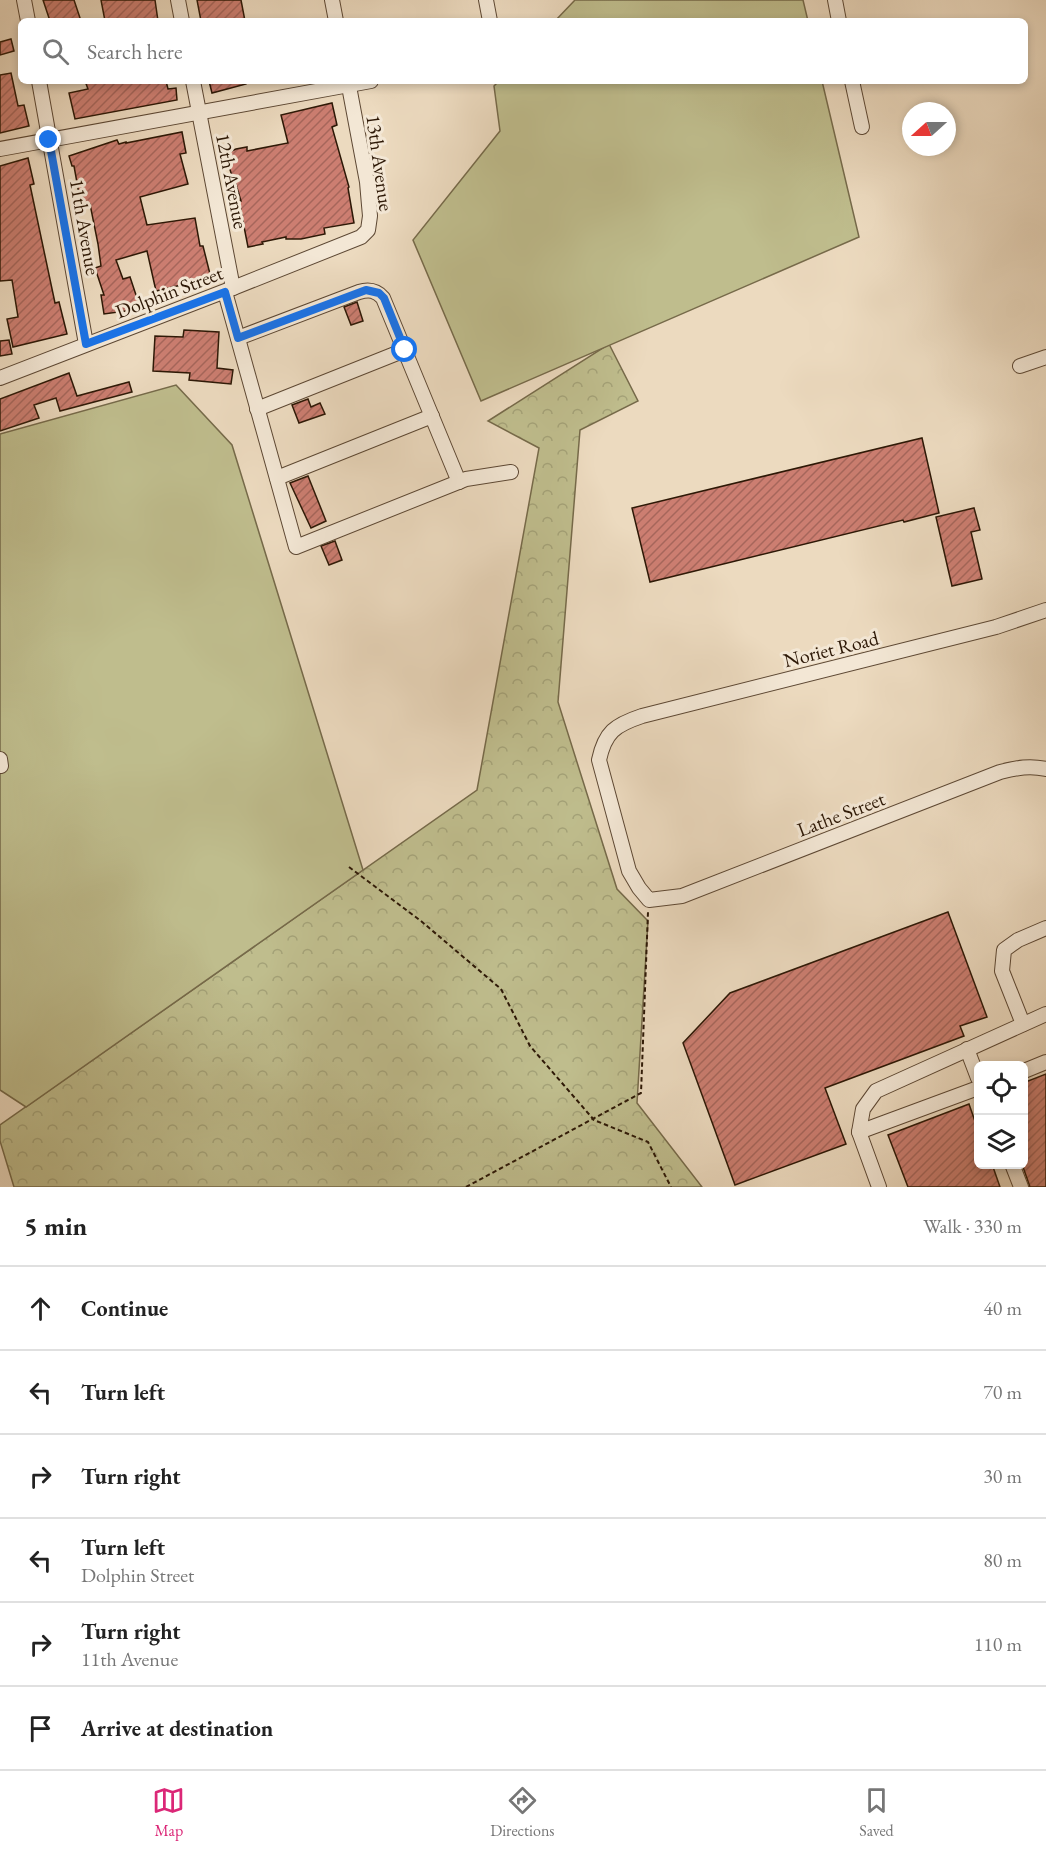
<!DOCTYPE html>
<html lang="en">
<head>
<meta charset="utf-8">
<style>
  body { margin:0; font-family:"EB Garamond",serif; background:#f6f6f6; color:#222 }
  .controls { position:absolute; right:18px; bottom:18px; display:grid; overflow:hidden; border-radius:9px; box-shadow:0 3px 9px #0003 }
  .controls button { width:54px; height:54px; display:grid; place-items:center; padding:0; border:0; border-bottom:2px solid #e0e0e0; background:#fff; color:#222; font:30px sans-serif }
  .compass { position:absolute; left:902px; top:102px; width:54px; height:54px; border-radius:50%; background:#fff; box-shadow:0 3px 9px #0003; rotate:249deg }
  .stop { position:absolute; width:18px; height:18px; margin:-14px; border:4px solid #1a73e8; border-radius:50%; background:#fff }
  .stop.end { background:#1a73e8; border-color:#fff; box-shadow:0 2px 6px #0008 }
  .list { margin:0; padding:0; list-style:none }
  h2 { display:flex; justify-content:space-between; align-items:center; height:78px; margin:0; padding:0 24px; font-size:26px }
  h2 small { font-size:20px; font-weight:400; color:#767676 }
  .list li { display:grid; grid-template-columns:39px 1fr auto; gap:18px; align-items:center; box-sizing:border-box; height:84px; padding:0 24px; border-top:2px solid #e0e0e0 }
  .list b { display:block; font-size:22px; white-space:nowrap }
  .list p { margin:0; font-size:20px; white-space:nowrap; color:#767676 }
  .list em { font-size:20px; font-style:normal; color:#767676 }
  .icon { flex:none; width:33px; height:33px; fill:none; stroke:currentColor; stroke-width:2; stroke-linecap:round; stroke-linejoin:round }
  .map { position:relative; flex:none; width:1046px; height:1187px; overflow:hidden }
  .search { position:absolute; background:#fff; box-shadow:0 3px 9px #0003; left:18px; right:18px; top:18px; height:66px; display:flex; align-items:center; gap:15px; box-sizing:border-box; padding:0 21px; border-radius:9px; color:#767676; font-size:22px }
  .sheet { height:582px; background:#fff }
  nav { display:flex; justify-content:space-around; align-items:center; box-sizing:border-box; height:84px; border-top:2px solid #e0e0e0; background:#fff; font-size:16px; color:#767676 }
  nav a { display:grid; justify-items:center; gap:3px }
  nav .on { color:#db2777 }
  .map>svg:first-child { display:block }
  .forest { fill:url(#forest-crowns); stroke:#766a4a; stroke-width:1.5 }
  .pitch { fill:#bfbd8d; stroke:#766a4a; stroke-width:1.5 }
  .building { fill:url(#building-hatch); stroke:#2d1806; stroke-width:1.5 }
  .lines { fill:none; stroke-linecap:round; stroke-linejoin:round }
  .minor-casing { stroke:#5d4834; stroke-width:16 }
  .path { stroke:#2d1806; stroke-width:2; stroke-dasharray:4.5 3; stroke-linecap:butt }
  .minor { stroke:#f3e7d5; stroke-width:14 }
  .route { stroke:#1a73e8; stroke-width:8 }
  .labels { text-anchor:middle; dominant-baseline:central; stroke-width:6; stroke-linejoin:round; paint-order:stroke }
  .street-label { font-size:20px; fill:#2d1806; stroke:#f3e7d5 }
</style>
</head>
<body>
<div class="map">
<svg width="1046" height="1187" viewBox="0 0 1046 1187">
  <defs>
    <pattern id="forest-crowns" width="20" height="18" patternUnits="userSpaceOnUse" patternTransform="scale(1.5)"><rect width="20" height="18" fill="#bfbd8d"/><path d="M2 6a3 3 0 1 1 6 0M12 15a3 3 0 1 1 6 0" fill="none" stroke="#a4a278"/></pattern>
    <pattern id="building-hatch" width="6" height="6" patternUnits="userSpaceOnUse" patternTransform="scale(1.5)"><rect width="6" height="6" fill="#cc7e71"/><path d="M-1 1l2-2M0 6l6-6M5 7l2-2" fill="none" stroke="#a6665b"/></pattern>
  </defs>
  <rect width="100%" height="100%" fill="#ecdabf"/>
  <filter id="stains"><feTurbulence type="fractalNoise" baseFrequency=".00333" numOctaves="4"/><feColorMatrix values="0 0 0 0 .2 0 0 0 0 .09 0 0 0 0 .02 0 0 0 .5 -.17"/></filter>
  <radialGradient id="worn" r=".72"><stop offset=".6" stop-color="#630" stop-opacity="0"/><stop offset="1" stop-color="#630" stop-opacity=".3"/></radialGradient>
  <!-- forest -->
  <path class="forest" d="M609 344 638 401 580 430 558 702 617 889 648 921 637 1103 702 1187H14L0 1141V1125L477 790 539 448 488 421Z"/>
  <!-- pitch -->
  <g class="pitch">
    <path d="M575 0H803L808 21H555Z"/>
    <path d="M499 81H822L859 237 481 401 413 240 500 131 494 86Z"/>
    <path d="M176 385 232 445 363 870 26 1107 0 1090V434Z"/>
  </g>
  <!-- building -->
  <g class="building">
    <path d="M43 0H74L81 21H50Z"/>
    <path d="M101 0H155L158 21H105Z"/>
    <path d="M197 0H241L245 21H201Z"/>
    <path d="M11 39 14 51 0 55V42Z"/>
    <path d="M11 73 18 106 24 105 29 126 0 133V75Z"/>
    <path d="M85 81H148L149 83 166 81 168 89 176 88 177 100 75 119 69 93 88 89Z"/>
    <path d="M209 81H246V84L212 93Z"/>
    <path d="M332 103 337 125 332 127 349 187 348 188 354 223 324 228 325 234 301 239H286V237L262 242 263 244 248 247 239 201H241L234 178 233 179 225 154 236 149 247 147V151L288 143 281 115Z"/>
    <path d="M182 132 186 153 180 154 188 184 140 197 147 225 195 218 200 246H203L211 278 156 291 147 251 116 260 123 279 130 277 140 307 133 310 104 314 101 295H104L95 268 101 266 98 244 90 204 81 205 74 166H72L69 156 117 140 119 144 126 142V143Z"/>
    <path d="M28 158 34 184 30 185 55 303 59 302 67 334 13 347 7 319 18 317 12 280 0 281V166Z"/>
    <path d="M357 302 363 321 351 325 344 307Z"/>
    <path d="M184 330 219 332 217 368 233 370 231 384 189 380 190 373 153 371 155 336 183 337Z"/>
    <path d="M9 340 12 354 0 356V341Z"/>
    <path d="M69 373 77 396 129 382 132 392 60 411 56 398 34 405 39 418 0 431V399Z"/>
    <path d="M308 399 311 407 320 403 325 414 299 423 292 405Z"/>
    <path d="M922 438 939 513 904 522 903 520 650 582 632 508Z"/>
    <path d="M308 476 326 521 311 528 290 483Z"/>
    <path d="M974 508 980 530 971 532 982 579 952 586 936 517Z"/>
    <path d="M335 541 342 560 329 565 321 546Z"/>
    <path d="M948 912 987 1017 960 1026 964 1036 825 1088 846 1144 735 1185 683 1043 730 993Z"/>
    <path d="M1046 1074V1187H1030L1022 1164H1023V1083Z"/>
    <path d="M969 1104 978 1130V1164H992L1000 1187H908L888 1135Z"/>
  </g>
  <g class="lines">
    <defs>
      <g id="minor">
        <path d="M24 0 28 21"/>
        <path d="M178 0 182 21"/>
        <path d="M332 0 336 21"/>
        <path d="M486 0 490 21"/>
        <path d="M835 0 839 21"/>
        <path d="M39 81 86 344"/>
        <path d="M193 81 233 288"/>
        <path d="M852 81 862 127"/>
        <path d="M0 149 371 81"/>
        <path d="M225 292 296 547 466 479 511 472"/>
        <path d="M238 338 359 292C369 289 376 290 383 298L459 482"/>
        <path d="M1020 366 1046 357"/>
        <path d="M0 378 233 288 361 237 368 230 370 216 369 205 367 182 348 81"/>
        <path d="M257 409 405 350"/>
        <path d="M277 478 432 416"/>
        <path d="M1046 610 996 627 642 716C615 725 605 732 599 760L629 871 639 888 649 900 682 896 1000 772C1017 768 1029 765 1046 769"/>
        <path d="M0 759 1 766"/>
        <path d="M1023 1024 1002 971 1004 950 1018 940 1046 928"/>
        <path d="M967 1049 978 1078"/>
        <path d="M1024 1071 1046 1062"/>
        <path d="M859 1132 978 1088"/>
        <path d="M1012 1164 1021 1187"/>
        <path d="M879 1187 859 1132 863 1109 876 1091 1046 1014"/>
      </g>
    </defs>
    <!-- minor casing -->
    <use href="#minor" class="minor-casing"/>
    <!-- path -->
    <g class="path">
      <path d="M349 867 421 921 501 989 530 1046 594 1120 648 1142 671 1187"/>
      <path d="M466 1187 641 1093 648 912"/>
    </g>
    <!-- minor -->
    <use href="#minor" class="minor"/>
  </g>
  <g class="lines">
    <!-- route -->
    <path class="route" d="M49 140 86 344 225 292 238 338 366 290 379 293 384 298 405 350"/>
  </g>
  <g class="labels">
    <!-- street labels -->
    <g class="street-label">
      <text transform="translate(380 163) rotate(82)">13th Avenue</text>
      <text transform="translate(232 181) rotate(79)">12th Avenue</text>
      <text transform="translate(85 227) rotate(80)">11th Avenue</text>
      <text transform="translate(169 292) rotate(-21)">Dolphin Street</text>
      <text transform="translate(831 649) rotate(-14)">Noriet Road</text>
      <text transform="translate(841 814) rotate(-21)">Lathe Street</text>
    </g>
  </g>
  <rect width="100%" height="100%" filter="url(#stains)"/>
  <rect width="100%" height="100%" fill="url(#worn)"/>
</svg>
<div class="controls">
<button><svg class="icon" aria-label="locate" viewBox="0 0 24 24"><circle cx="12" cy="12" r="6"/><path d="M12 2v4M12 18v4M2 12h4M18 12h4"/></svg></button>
<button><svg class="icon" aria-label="layers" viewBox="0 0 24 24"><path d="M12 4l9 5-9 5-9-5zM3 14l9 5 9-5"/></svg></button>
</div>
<svg class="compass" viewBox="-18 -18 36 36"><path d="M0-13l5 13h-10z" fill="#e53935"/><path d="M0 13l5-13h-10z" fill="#767676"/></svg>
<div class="stop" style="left:405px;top:350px"></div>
<div class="stop end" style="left:49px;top:140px"></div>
<div class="search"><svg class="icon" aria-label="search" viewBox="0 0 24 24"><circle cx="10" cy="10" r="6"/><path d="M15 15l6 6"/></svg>Search here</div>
</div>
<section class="sheet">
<h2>5 min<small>Walk · 330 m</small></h2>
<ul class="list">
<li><svg class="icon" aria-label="ahead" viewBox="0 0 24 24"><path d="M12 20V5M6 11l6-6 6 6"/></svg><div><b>Continue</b></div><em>40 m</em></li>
<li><svg class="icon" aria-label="left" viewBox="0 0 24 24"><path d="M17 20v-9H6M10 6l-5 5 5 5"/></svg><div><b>Turn left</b></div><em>70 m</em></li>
<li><svg class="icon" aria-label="right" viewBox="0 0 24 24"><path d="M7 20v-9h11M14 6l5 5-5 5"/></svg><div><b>Turn right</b></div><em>30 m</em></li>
<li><svg class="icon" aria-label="left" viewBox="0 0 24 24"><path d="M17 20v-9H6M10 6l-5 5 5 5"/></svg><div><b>Turn left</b><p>Dolphin Street</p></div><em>80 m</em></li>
<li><svg class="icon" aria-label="right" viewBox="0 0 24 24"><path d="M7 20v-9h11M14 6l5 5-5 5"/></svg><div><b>Turn right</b><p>11th Avenue</p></div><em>110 m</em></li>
<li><svg class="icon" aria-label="arrive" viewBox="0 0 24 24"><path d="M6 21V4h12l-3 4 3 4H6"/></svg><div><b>Arrive at destination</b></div></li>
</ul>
</section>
<nav>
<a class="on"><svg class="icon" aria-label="map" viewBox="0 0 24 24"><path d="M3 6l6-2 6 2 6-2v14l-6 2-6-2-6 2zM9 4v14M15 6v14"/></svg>Map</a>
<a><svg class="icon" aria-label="directions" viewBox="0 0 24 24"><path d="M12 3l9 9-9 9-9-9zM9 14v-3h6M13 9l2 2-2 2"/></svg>Directions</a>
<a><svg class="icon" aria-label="saved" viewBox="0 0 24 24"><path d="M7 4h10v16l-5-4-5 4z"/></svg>Saved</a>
</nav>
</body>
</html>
